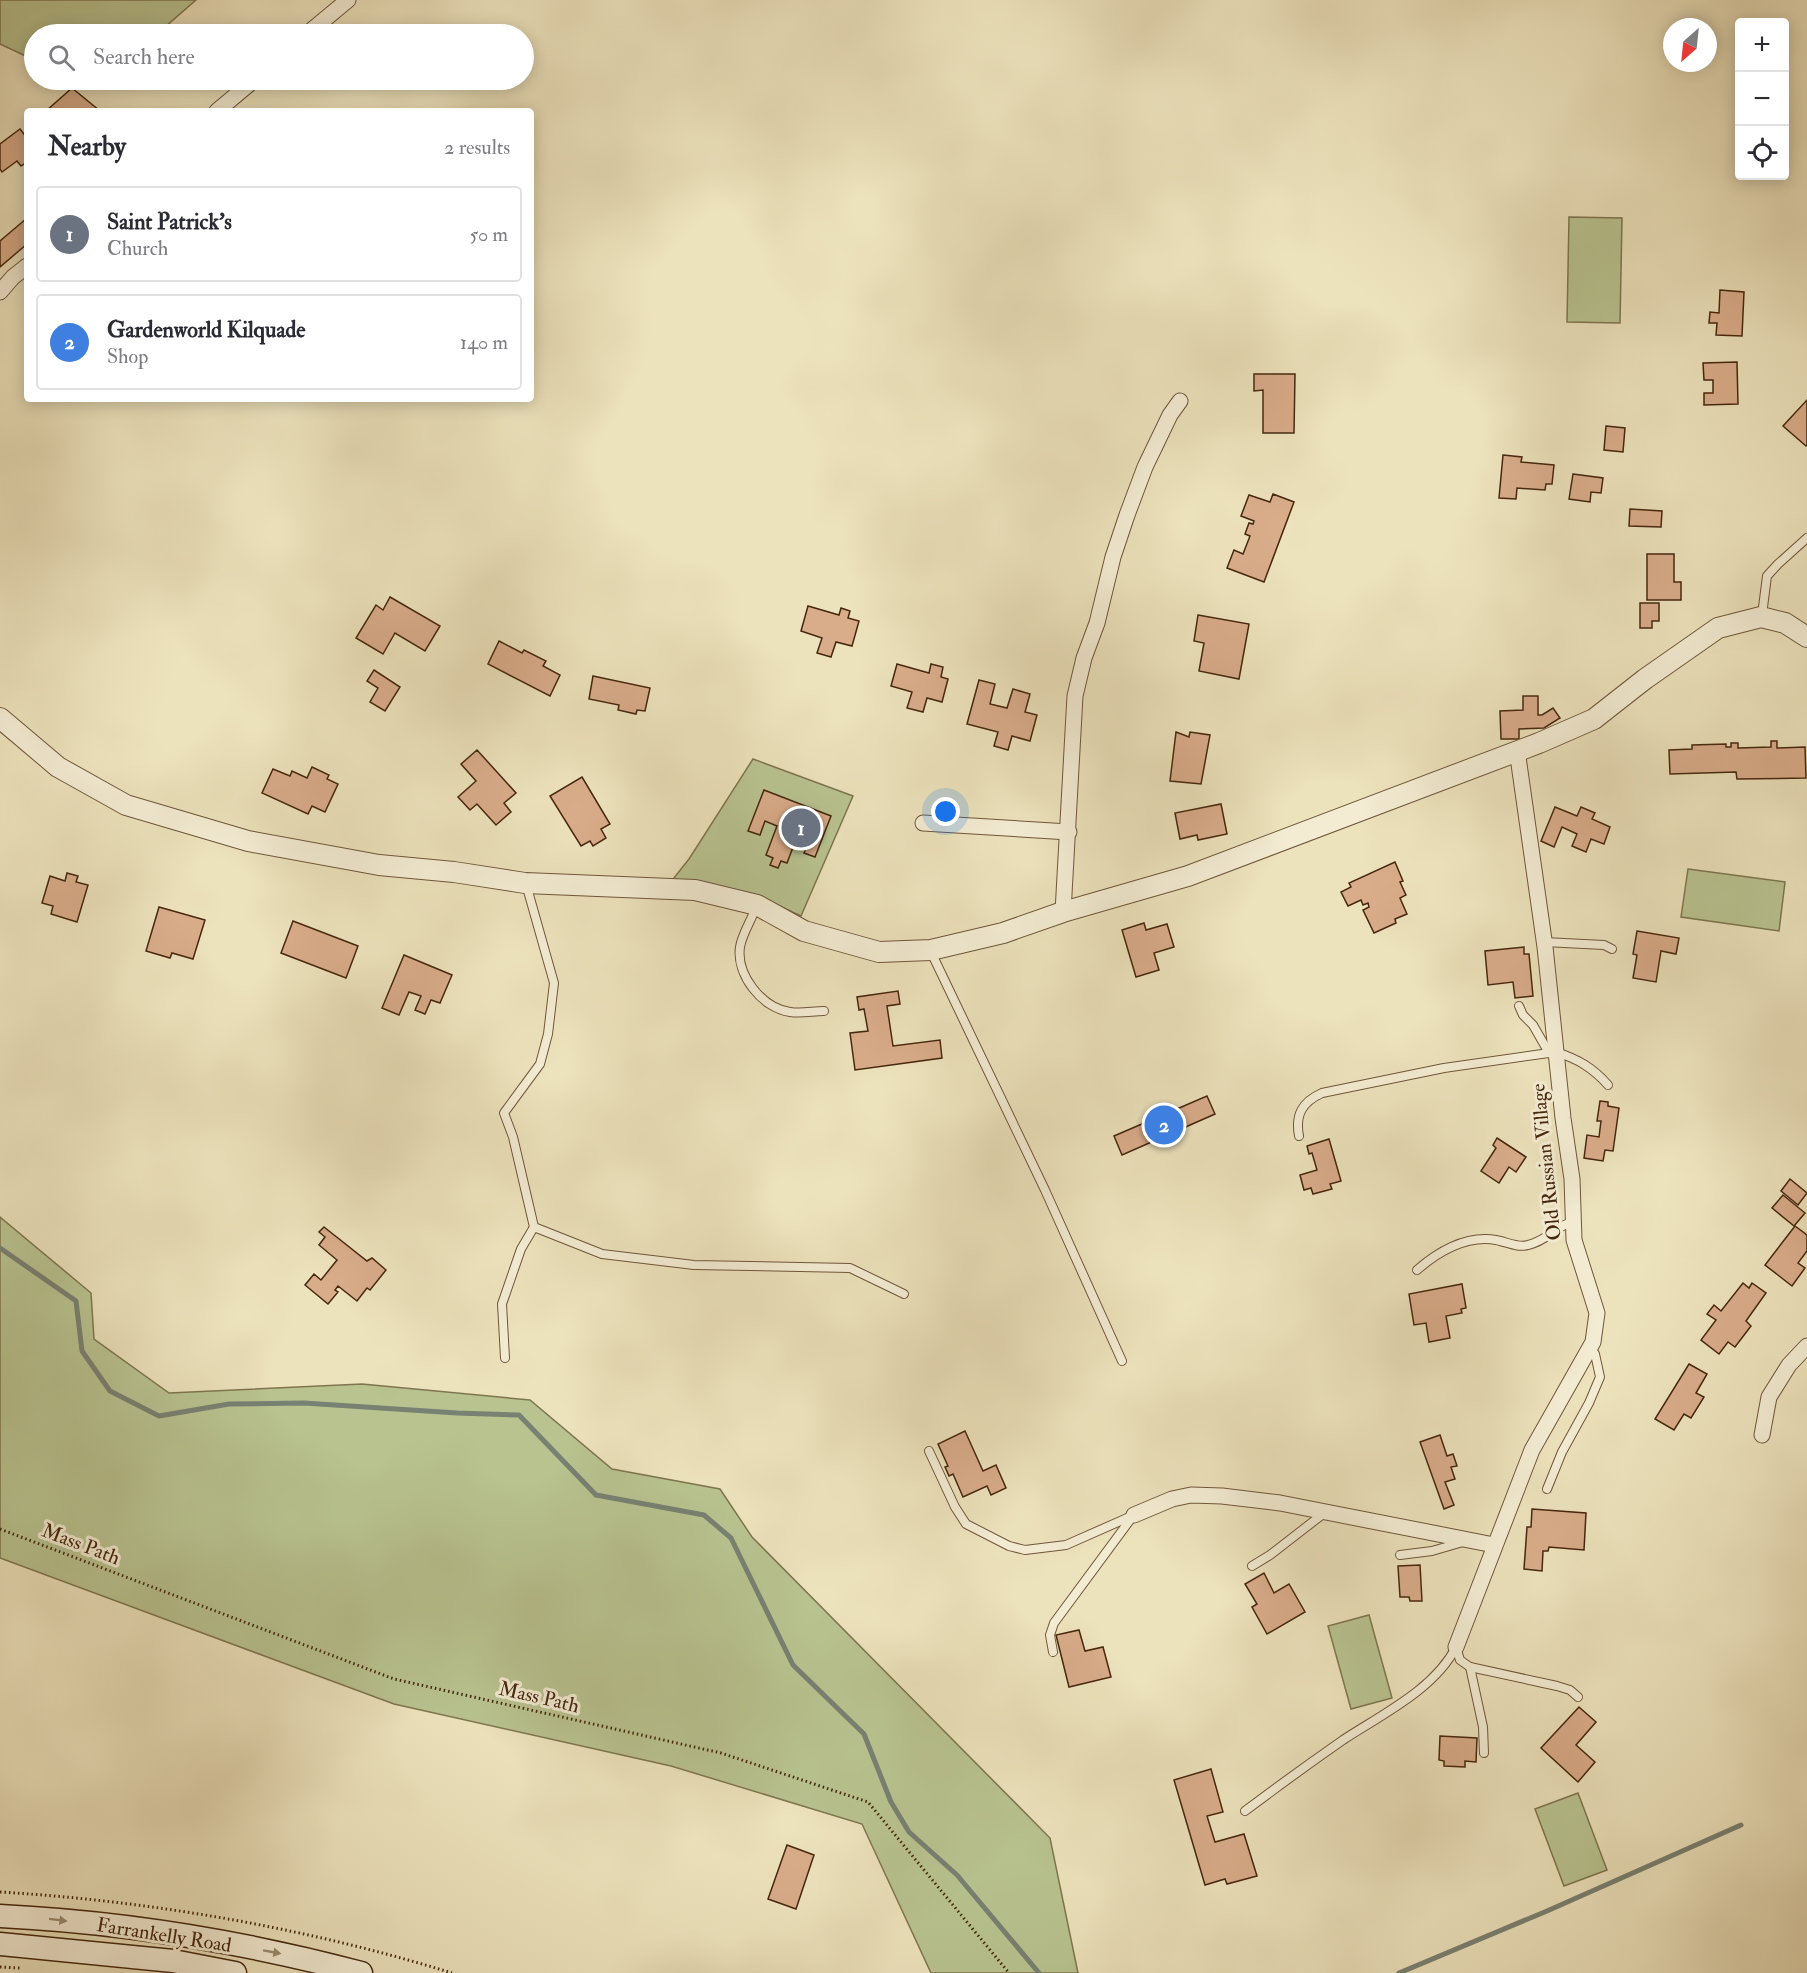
<!DOCTYPE html>
<html lang="en">
<head>
<meta charset="utf-8">
<style>
  body { margin:0; font-family:"IM FELL Double Pica",serif; background:#f7f7f7; color:#2b2b33 }
  .controls { position:absolute; right:18px; top:18px; display:grid; overflow:hidden; border-radius:6px; box-shadow:0 3px 15px #0003 }
  .controls button { width:54px; height:54px; display:grid; place-items:center; padding:0; border:0; border-bottom:2px solid #e1e1e2; background:#fff; color:#2b2b33; font:30px sans-serif }
  .compass { position:absolute; left:1663px; top:18px; width:54px; height:54px; border-radius:50%; background:#fff; box-shadow:0 3px 15px #0003; rotate:207deg }
  .you { position:absolute; left:946px; top:812px; width:21px; height:21px; margin:-15px; border:4px solid #fff; border-radius:50%; background:#1a73e8; box-shadow:0 0 0 9px #1a73e833 }
  .badge { display:grid; place-items:center; width:39px; height:39px; border-radius:50%; background:#2563eb; color:#fff; font-size:20px; font-weight:700 }
  .pin { position:absolute; translate:-50% -50%; border:3px solid #fff; box-shadow:0 2px 6px #0006 }
  .list { margin:0; padding:0; list-style:none }
  h2 { display:flex; justify-content:space-between; align-items:center; height:78px; margin:0; padding:0 24px; font-size:26px }
  h2 small { font-size:20px; font-weight:400; color:#7c7c81 }
  .list li { display:grid; grid-template-columns:39px 1fr auto; gap:18px; align-items:center; box-sizing:border-box; height:96px; margin:0 12px 12px; padding:0 12px; border:2px solid #e1e1e2; border-radius:6px }
  .list b { display:block; font-size:22px; white-space:nowrap }
  .list p { margin:0; font-size:20px; white-space:nowrap; color:#7c7c81 }
  .list em { font-size:20px; font-style:normal; color:#7c7c81 }
  .icon { flex:none; width:33px; height:33px; fill:none; stroke:currentColor; stroke-width:2; stroke-linecap:round; stroke-linejoin:round }
  .map { position:relative; flex:none; width:1807px; height:1973px; overflow:hidden }
  .search { position:absolute; background:#fff; box-shadow:0 3px 15px #0003; left:24px; top:24px; width:510px; height:66px; display:flex; align-items:center; gap:15px; box-sizing:border-box; padding:0 21px; border-radius:33px; color:#7c7c81; font-size:22px }
  .panel { position:absolute; background:#fff; box-shadow:0 3px 15px #0003; left:24px; top:108px; width:510px; height:294px; border-radius:6px }
  .map>svg:first-child { display:block }
  .green { fill:#b8c390; stroke:#7f754f; stroke-width:1.5 }
  .lines { fill:none; stroke-linecap:round; stroke-linejoin:round }
  .stream { stroke:#788172; stroke-width:5 }
  .building { fill:#d9ac8a; stroke:#46270e; stroke-width:1.5 }
  .service-casing { stroke:#70563a; stroke-width:10 }
  .minor-casing { stroke:#70563a; stroke-width:17 }
  .tertiary-casing { stroke:#70563a; stroke-width:22 }
  .secondary-casing { stroke:#46270e; stroke-width:25 }
  .path { stroke:#46270e; stroke-width:3; stroke-dasharray:1.5 3; stroke-linecap:butt }
  .service { stroke:#f3ecd3; stroke-width:8 }
  .minor { stroke:#f3ecd3; stroke-width:15 }
  .tertiary { stroke:#f3ecd3; stroke-width:20 }
  .secondary { stroke:#f3ecd3; stroke-width:22 }
  .oneway { fill:#9c8a70 }
  .labels { text-anchor:middle; dominant-baseline:central; stroke-width:6; stroke-linejoin:round; paint-order:stroke }
  .street-label { font-size:20px; fill:#46270e; stroke:#f3ecd3 }
</style>
</head>
<body>
<div class="map">
<svg width="1807" height="1973" viewBox="0 0 1807 1973">
  <rect width="100%" height="100%" fill="#ece2bc"/>
  <filter id="stains"><feTurbulence type="fractalNoise" baseFrequency=".00333" numOctaves="4"/><feColorMatrix values="0 0 0 0 .2 0 0 0 0 .09 0 0 0 0 .02 0 0 0 .5 -.17"/></filter>
  <radialGradient id="worn" r=".72"><stop offset=".6" stop-color="#630" stop-opacity="0"/><stop offset="1" stop-color="#630" stop-opacity=".3"/></radialGradient>
  <!-- green -->
  <g class="green">
    <path d="M0 0H196L157 34H34V60L0 44Z"/>
    <path d="M1569 217 1622 218 1620 323 1567 322Z"/>
    <path d="M753 759 853 796 801 916 762 898 670 883 689 859Z"/>
    <path d="M1688 869 1785 882 1779 931 1681 917Z"/>
    <path d="M0 1217 91 1293 94 1339 169 1393 362 1384 530 1400 612 1469 720 1489 752 1537 1050 1838 1078 1973H931L862 1824 671 1766 394 1704 0 1558Z"/>
    <path d="M1369 1615 1392 1698 1351 1709 1328 1626Z"/>
    <path d="M1578 1793 1607 1870 1564 1886 1535 1809Z"/>
  </g>
  <g class="lines">
    <!-- stream -->
    <g class="stream">
      <path d="M0 1248 76 1301 82 1351 110 1391 159 1416 229 1404 304 1403 457 1413 519 1415 596 1495 704 1515 731 1538 793 1665 864 1734 891 1802 909 1832 957 1875 1039 1973"/>
      <path d="M1399 1973 1547 1911 1741 1825"/>
    </g>
  </g>
  <!-- building -->
  <g class="building">
    <path d="M72 88 100 111H46Z"/>
    <path d="M20 129 27 138V162L21 166 17 161 2 172 0 169V144Z"/>
    <path d="M27 218V244L0 267V241Z"/>
    <path d="M1720 290 1744 292 1742 336 1716 335 1717 323H1709L1710 312 1719 313Z"/>
    <path d="M1737 362 1738 404 1704 405V393H1713V380H1704L1703 363Z"/>
    <path d="M1254 374H1295L1294 433H1263V390L1254 391Z"/>
    <path d="M1807 400V445L1806 446 1783 426Z"/>
    <path d="M1606 426 1625 428 1623 452 1604 450Z"/>
    <path d="M1503 455 1522 457 1521 462 1554 465 1552 484H1546L1545 490 1517 488 1516 499 1499 498Z"/>
    <path d="M1573 474 1603 478 1601 493 1591 492 1590 502 1569 499Z"/>
    <path d="M1273 494 1294 502 1264 582 1227 568 1234 550 1243 554 1250 536 1245 534 1249 523 1253 524 1254 521 1241 516 1249 495 1270 502Z"/>
    <path d="M1630 509 1662 511 1661 527 1629 526Z"/>
    <path d="M1647 554H1674V582H1681V600H1647Z"/>
    <path d="M390 597 440 626 425 651 395 633 383 654 356 638 376 605 383 610Z"/>
    <path d="M1640 603H1659V621H1652V628H1640Z"/>
    <path d="M808 606 839 615 841 608 850 611 848 618 859 621 852 646 836 642 831 657 817 653 822 638 801 631Z"/>
    <path d="M1198 615 1249 624 1239 679 1199 671 1204 643 1194 641Z"/>
    <path d="M499 641 522 653 524 650 546 661 543 666 560 675 550 696 488 664Z"/>
    <path d="M897 664 929 673 931 664 943 667 941 677 948 679 942 702 927 698 923 712 907 708 912 692 891 686Z"/>
    <path d="M374 670 400 687 385 711 370 702 378 688 367 681Z"/>
    <path d="M593 676 650 688 645 711 637 710 636 714 618 710 619 705 589 699Z"/>
    <path d="M979 680 995 684 990 704 1007 708 1013 689 1030 694 1025 712 1037 715 1030 741 1012 736 1008 750 994 746 998 732 967 724Z"/>
    <path d="M1523 696H1538V715H1542L1553 708 1560 718 1544 728 1519 729V739H1501L1500 711 1523 710Z"/>
    <path d="M1176 732 1189 737 1190 732 1210 735 1201 784 1170 781Z"/>
    <path d="M1771 741H1777V748L1805 747 1806 778 1737 779 1736 772 1670 774 1669 750 1692 749V745L1726 744V747H1731V743H1738V748L1771 747Z"/>
    <path d="M477 750 516 793 504 803 511 812 496 825 477 804 470 810 458 797 476 781 461 764Z"/>
    <path d="M312 767 329 775 327 779 338 784 325 812 312 806 308 814 262 793 273 769 290 776 292 771 307 778Z"/>
    <path d="M582 777 610 824 601 829 606 838 593 846 590 841 581 846 550 796Z"/>
    <path d="M764 790 831 816 815 857 804 853 810 839 798 834 787 863 781 861 778 868 770 865 773 858 766 855 777 826 765 821 760 835 748 831Z"/>
    <path d="M1221 804 1227 834 1198 840 1197 835 1180 839 1175 813Z"/>
    <path d="M1555 807 1577 816 1581 807 1595 813 1592 819 1610 827 1604 844 1591 839 1586 852 1572 846 1577 834 1562 827 1554 847 1541 841Z"/>
    <path d="M1395 862 1403 881 1400 882 1406 895 1400 898 1407 914 1395 919 1396 923 1374 933 1363 910 1369 907 1368 903 1363 905 1361 900 1348 906 1341 892 1351 887 1349 883Z"/>
    <path d="M67 873 78 876 76 882 88 885 77 922 51 914 53 906 42 903 50 876 65 881Z"/>
    <path d="M159 907 205 920 193 959 172 953 170 958 146 951Z"/>
    <path d="M293 921 358 946 346 978 281 953Z"/>
    <path d="M1144 923 1146 930 1167 924 1174 947 1154 953 1159 970 1136 977 1122 930Z"/>
    <path d="M1637 931 1679 938 1676 954 1661 951 1656 982 1633 978 1637 955 1633 954Z"/>
    <path d="M1524 947V954H1529L1533 996 1515 998 1513 982 1488 985 1485 951Z"/>
    <path d="M404 955 452 975 440 1003 431 1000 425 1014 415 1010 421 996 409 992 399 1015 382 1008Z"/>
    <path d="M898 991 900 1004 887 1006 893 1046 940 1040 942 1058 855 1070 850 1033 868 1031 864 1009 859 1010 857 997Z"/>
    <path d="M1207 1096 1215 1114 1122 1155 1114 1136Z"/>
    <path d="M1600 1101 1608 1102V1106L1619 1108 1613 1151 1605 1150 1603 1161 1584 1158 1587 1135 1599 1137 1601 1121H1597Z"/>
    <path d="M1497 1138 1526 1157 1516 1172 1509 1167 1499 1183 1481 1171 1496 1148 1493 1145Z"/>
    <path d="M1329 1139 1341 1181 1330 1184 1332 1189 1313 1194 1311 1188 1304 1190 1300 1175 1317 1170 1312 1153 1309 1154 1307 1146Z"/>
    <path d="M1790 1179 1807 1193 1798 1205 1781 1191Z"/>
    <path d="M1783 1195 1805 1213 1794 1226 1772 1208Z"/>
    <path d="M1795 1226 1807 1235V1251L1798 1263 1805 1268 1792 1286 1765 1265Z"/>
    <path d="M324 1227 367 1261 372 1258 386 1270 370 1290 367 1288 357 1301 338 1286 335 1290 338 1292 328 1304 305 1285 314 1274 321 1280 337 1260 319 1245 325 1237 319 1232Z"/>
    <path d="M1743 1283 1749 1288 1752 1283 1766 1293 1746 1321 1751 1326 1735 1347 1728 1342 1719 1354 1701 1340 1716 1320 1707 1314 1714 1305 1721 1311Z"/>
    <path d="M1462 1284 1466 1308 1461 1309 1462 1313 1446 1316 1450 1338 1429 1342 1426 1323 1414 1325 1409 1294Z"/>
    <path d="M1689 1364 1707 1374 1696 1393 1704 1397 1691 1418 1684 1414 1674 1430 1655 1419Z"/>
    <path d="M965 1431 983 1471 996 1465 1006 1488 991 1495 987 1486 963 1497 953 1474 949 1476 945 1467 948 1466 938 1444Z"/>
    <path d="M1440 1435 1447 1456 1453 1454 1457 1466 1451 1467 1455 1479 1445 1482 1454 1505 1444 1509 1420 1442Z"/>
    <path d="M1532 1509 1586 1513 1584 1550 1549 1547 1548 1551H1543L1542 1571 1524 1569 1527 1527H1531Z"/>
    <path d="M1420 1565 1422 1601H1410L1409 1597H1400L1398 1566Z"/>
    <path d="M1264 1573 1274 1593 1289 1584 1305 1612 1267 1634 1252 1607 1257 1604 1245 1584Z"/>
    <path d="M1079 1630 1085 1651 1103 1647 1111 1677 1069 1687 1056 1635Z"/>
    <path d="M1579 1707 1596 1722 1576 1745 1595 1762 1578 1782 1541 1748Z"/>
    <path d="M1440 1736 1477 1738 1476 1762 1465 1761V1767L1444 1766V1761L1439 1760Z"/>
    <path d="M1211 1769 1223 1812 1207 1816 1215 1842 1244 1834 1257 1876 1227 1884 1225 1879 1205 1885 1174 1780Z"/>
    <path d="M787 1845 814 1855 796 1909 768 1899Z"/>
  </g>
  <g class="lines">
    <defs>
      <g id="service">
        <path d="M1762 615 1767 576 1778 564 1807 538"/>
        <path d="M526 884 554 983 548 1034 540 1064 504 1113 513 1137 534 1227 602 1254 694 1265 850 1268 904 1294"/>
        <path d="M756 907C752 919 742 934 740 947 736 975 762 1008 790 1012 801 1014 813 1011 824 1011"/>
        <path d="M1544 942 1604 945 1612 949"/>
        <path d="M931 952 1045 1190 1122 1361"/>
        <path d="M1519 1006 1523 1015 1533 1025 1549 1053"/>
        <path d="M1299 1136C1295 1115 1302 1102 1322 1093L1444 1068 1556 1052C1578 1059 1593 1068 1608 1085"/>
        <path d="M1417 1270C1439 1251 1466 1235 1496 1240 1507 1242 1518 1248 1528 1245 1547 1241 1556 1226 1572 1222"/>
        <path d="M505 1358 502 1304 521 1249 534 1227"/>
        <path d="M929 1451 955 1507 966 1524 1009 1546 1025 1550 1066 1545 1134 1515"/>
        <path d="M1547 1489 1562 1452 1589 1403 1600 1377 1595 1354 1590 1347"/>
        <path d="M1400 1555 1432 1551 1463 1542"/>
        <path d="M1252 1566 1270 1555 1323 1514"/>
        <path d="M1456 1647 1460 1660 1470 1667 1557 1686 1570 1690 1578 1697"/>
        <path d="M1053 1652 1050 1635 1054 1623 1133 1516"/>
        <path d="M1470 1667 1483 1727 1484 1753"/>
        <path d="M1245 1811C1277 1787 1310 1763 1343 1740 1381 1715 1435 1689 1456 1647"/>
      </g>
      <g id="minor">
        <path d="M307 34 348 0"/>
        <path d="M217 111 254 80"/>
        <path d="M0 292 13 277 27 266"/>
        <path d="M923 823 1069 832"/>
        <path d="M1063 912 1075 696 1084 658 1097 623 1113 557 1127 515 1145 467 1170 415 1180 401"/>
        <path d="M1762 1435 1769 1397 1789 1365 1807 1346"/>
        <path d="M1134 1515 1172 1499 1191 1495 1222 1496 1280 1503 1494 1545"/>
        <path d="M1456 1647 1532 1450 1593 1342 1597 1313 1574 1240 1572 1179 1563 1118 1545 947 1517 750"/>
      </g>
      <path id="tertiary" d="M0 718 58 767 126 805 248 841 379 865 454 872 525 883 695 890 757 905 804 931 879 952 931 950 1003 933 1063 912 1188 876 1539 743 1594 719 1645 679 1718 628 1761 617 1785 623 1807 637"/>
      <g id="secondary">
        <path d="M0 1916C120 1922 245 1942 361 1973"/>
        <path d="M0 1944 173 1961 235 1973"/>
      </g>
    </defs>
    <!-- service casing -->
    <use href="#service" class="service-casing"/>
    <!-- minor casing -->
    <use href="#minor" class="minor-casing"/>
    <!-- tertiary casing -->
    <use href="#tertiary" class="tertiary-casing"/>
    <!-- secondary casing -->
    <use href="#secondary" class="secondary-casing"/>
    <!-- path -->
    <g class="path">
      <path d="M0 1529 394 1679 721 1753 868 1802 1009 1973"/>
      <path d="M0 1892C151 1901 307 1928 452 1973"/>
      <path d="M0 1967 20 1968"/>
    </g>
    <!-- service -->
    <use href="#service" class="service"/>
    <!-- minor -->
    <use href="#minor" class="minor"/>
    <!-- tertiary -->
    <use href="#tertiary" class="tertiary"/>
    <!-- secondary -->
    <use href="#secondary" class="secondary"/>
  </g>
  <!-- one-way arrows -->
  <defs><path id="oneway-solid" d="M-6-.8H1V-3.2L6.5 0L1 3.2V.8H-6Z" transform="scale(1.5)"/></defs>
  <g class="oneway">
    <use href="#oneway-solid" transform="translate(58 1920) rotate(7)"/>
    <use href="#oneway-solid" transform="translate(272 1952) rotate(10)"/>
  </g>
  <g class="labels">
    <!-- street labels -->
    <g class="street-label">
      <text transform="translate(1546 1162) rotate(-96)">Old Russian Village</text>
      <text transform="translate(81 1544) rotate(21)">Mass Path</text>
      <text transform="translate(539 1697) rotate(13)">Mass Path</text>
      <text transform="translate(164 1935) rotate(9)">Farrankelly Road</text>
    </g>
  </g>
  <rect width="100%" height="100%" filter="url(#stains)"/>
  <rect width="100%" height="100%" fill="url(#worn)"/>
</svg>
<div class="controls">
<button>+</button>
<button>−</button>
<button><svg class="icon" aria-label="locate" viewBox="0 0 24 24"><circle cx="12" cy="12" r="6"/><path d="M12 2v4M12 18v4M2 12h4M18 12h4"/></svg></button>
</div>
<svg class="compass" viewBox="-18 -18 36 36"><path d="M0-13l5 13h-10z" fill="#e53935"/><path d="M0 13l5-13h-10z" fill="#7c7c81"/></svg>
<div class="you"></div>
<div class="pin badge" style="left:801px;top:828px;background:#6b7280">1</div>
<div class="pin badge" style="left:1164px;top:1125px;background:#3f7fe0">2</div>
<div class="search"><svg class="icon" aria-label="search" viewBox="0 0 24 24"><circle cx="10" cy="10" r="6"/><path d="M15 15l6 6"/></svg>Search here</div>
<section class="panel">
<h2>Nearby<small>2 results</small></h2>
<ul class="list">
<li><span class="badge" style="background:#6b7280">1</span><div><b>Saint Patrick's</b><p>Church</p></div><em>50 m</em></li>
<li><span class="badge" style="background:#3f7fe0">2</span><div><b>Gardenworld Kilquade</b><p>Shop</p></div><em>140 m</em></li>
</ul>
</section>
</div>
</body>
</html>
